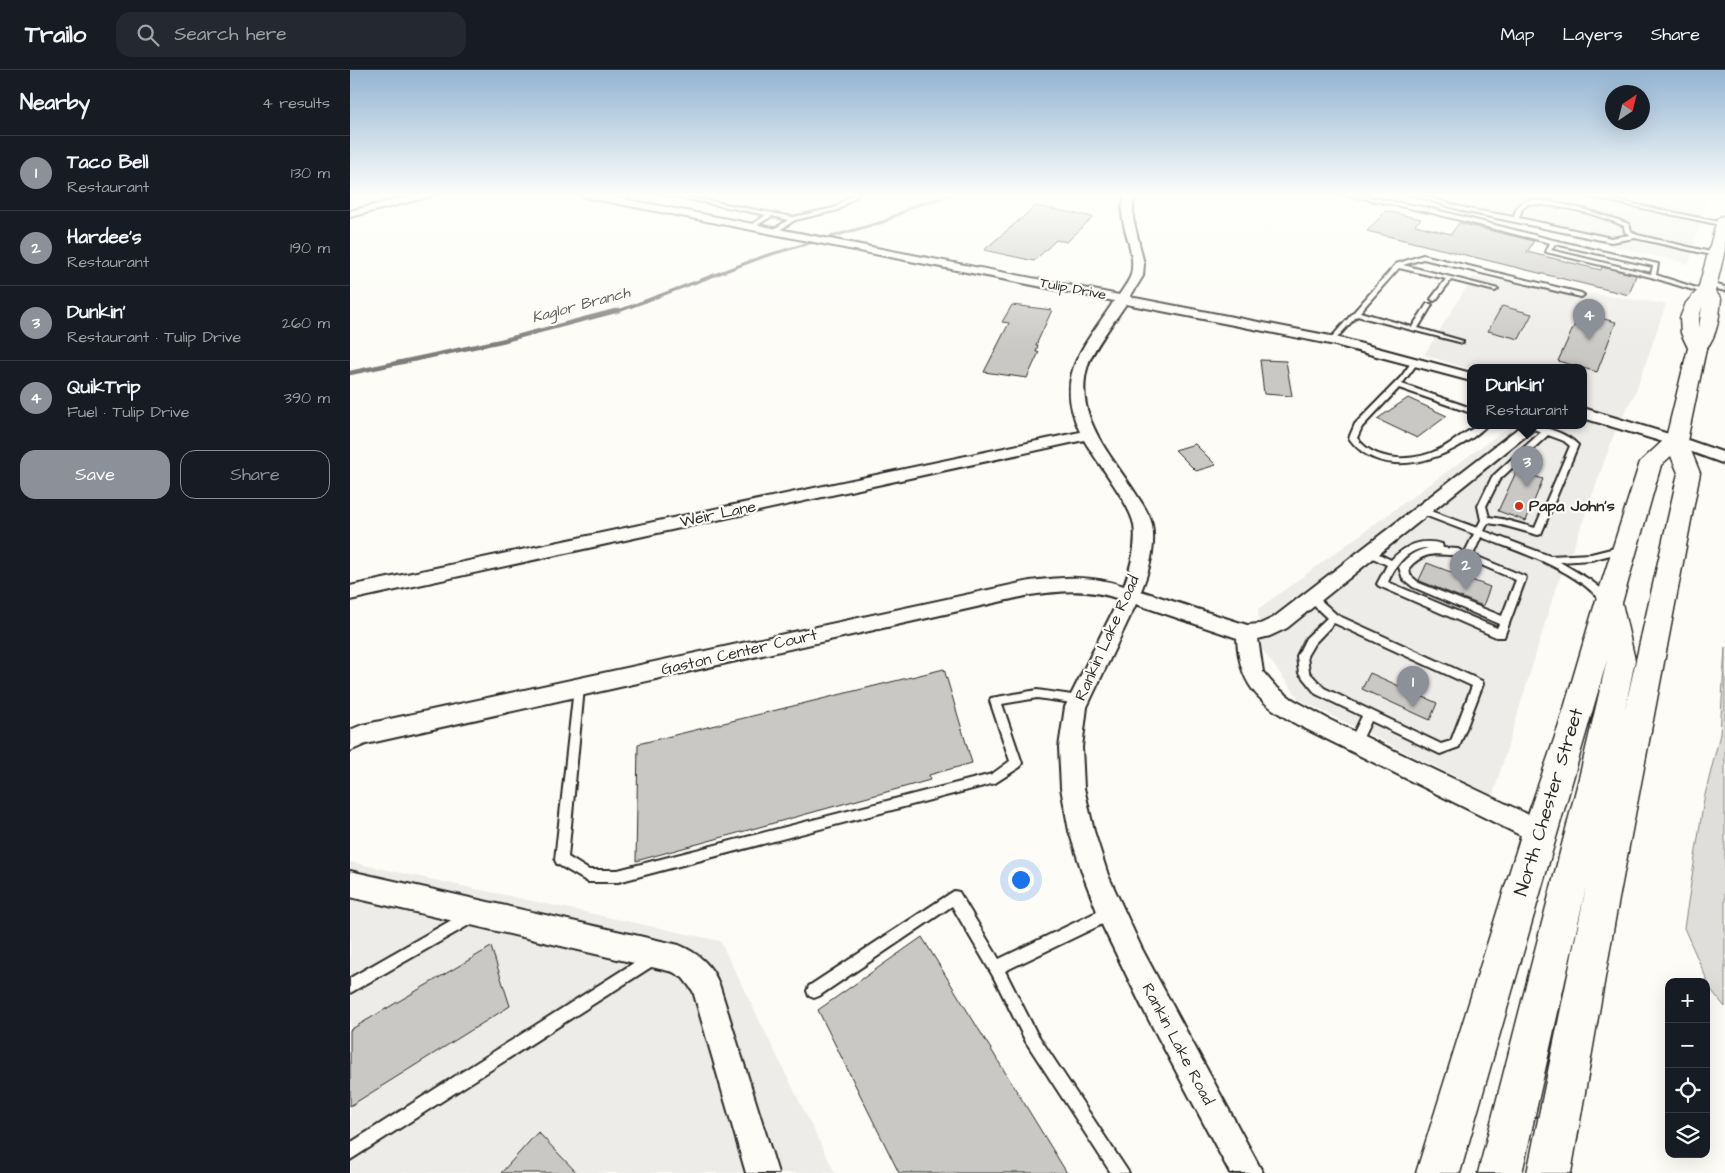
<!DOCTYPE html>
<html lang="en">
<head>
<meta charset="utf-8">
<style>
  body { margin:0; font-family:"Architects Daughter",sans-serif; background:#242831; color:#f1f3f6 }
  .controls { position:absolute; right:15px; bottom:15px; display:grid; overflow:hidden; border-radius:10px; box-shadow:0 5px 20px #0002 }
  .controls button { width:45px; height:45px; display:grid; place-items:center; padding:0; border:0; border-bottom:1px solid #363941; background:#171b24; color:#f1f3f6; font:25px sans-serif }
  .compass { position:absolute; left:1255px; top:15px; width:45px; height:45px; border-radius:50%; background:#171b24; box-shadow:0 5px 20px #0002; rotate:35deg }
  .you { position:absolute; left:670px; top:809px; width:18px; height:18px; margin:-12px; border:4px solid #fff; border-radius:50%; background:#1a73e8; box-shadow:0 0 0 8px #1a73e833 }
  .badge { display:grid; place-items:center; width:32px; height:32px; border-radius:50%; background:#8c9099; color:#fff; font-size:16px; font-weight:700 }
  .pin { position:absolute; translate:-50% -41px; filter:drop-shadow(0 1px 2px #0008) }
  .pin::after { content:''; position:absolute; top:26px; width:18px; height:15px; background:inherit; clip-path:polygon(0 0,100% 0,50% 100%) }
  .popup { position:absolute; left:1117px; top:294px; width:120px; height:65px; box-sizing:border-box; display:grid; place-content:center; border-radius:10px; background:#171b24; filter:drop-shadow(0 1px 4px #0005); font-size:16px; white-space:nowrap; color:#9ea1a6 }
  .popup b { font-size:19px; color:#f1f3f6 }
  .popup::after { content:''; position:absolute; left:50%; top:100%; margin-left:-10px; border:10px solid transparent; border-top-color:#171b24 }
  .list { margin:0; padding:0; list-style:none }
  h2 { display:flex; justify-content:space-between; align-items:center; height:65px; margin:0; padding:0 20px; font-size:21px }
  h2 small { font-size:16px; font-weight:400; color:#9ea1a6 }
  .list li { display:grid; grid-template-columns:32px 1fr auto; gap:15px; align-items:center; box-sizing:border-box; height:75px; padding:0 20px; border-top:1px solid #363941 }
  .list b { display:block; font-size:19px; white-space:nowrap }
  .list p { margin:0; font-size:16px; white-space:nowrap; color:#9ea1a6 }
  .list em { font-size:16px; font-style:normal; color:#9ea1a6 }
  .actions { display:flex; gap:10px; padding:15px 20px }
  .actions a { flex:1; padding:11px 0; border:1px solid #8c9099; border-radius:15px; text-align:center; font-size:18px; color:#8c9099 }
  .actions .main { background:#8c9099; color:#fff }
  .icon { flex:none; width:28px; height:28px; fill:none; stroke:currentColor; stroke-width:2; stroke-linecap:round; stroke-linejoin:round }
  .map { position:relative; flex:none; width:1375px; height:1103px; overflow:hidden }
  header { display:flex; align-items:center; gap:30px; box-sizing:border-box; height:70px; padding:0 25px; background:#171b24; border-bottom:1px solid #363941 }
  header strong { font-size:24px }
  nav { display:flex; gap:28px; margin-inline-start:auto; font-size:18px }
  .search { width:350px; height:45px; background:#242831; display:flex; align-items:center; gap:12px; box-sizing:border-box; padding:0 18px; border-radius:15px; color:#9ea1a6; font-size:19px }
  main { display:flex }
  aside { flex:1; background:#171b24 }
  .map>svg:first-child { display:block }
  .built { fill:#edece8 }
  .green { fill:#dfdeda; stroke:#858482 }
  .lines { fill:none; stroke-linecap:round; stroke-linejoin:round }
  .stream-far1 { stroke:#7e7d7b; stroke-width:3 }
  .stream { stroke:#7e7d7b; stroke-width:4.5 }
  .building { fill:#c9c8c4; stroke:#2b2b2b }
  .service-casing { stroke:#2b2b2b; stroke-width:4 }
  .minor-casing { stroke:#2b2b2b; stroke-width:4 }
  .trunk-casing { stroke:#2b2b2b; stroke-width:3 }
  .service { fill:#fdfcf7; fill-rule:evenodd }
  .minor { fill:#fdfcf7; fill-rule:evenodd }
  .trunk { fill:#fdfcf7; fill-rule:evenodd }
  .poi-dot { fill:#c8321e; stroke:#fdfcf7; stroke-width:2 }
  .labels { text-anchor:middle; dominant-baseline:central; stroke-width:4.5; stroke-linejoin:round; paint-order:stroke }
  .far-street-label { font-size:14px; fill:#2b2b2b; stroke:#fdfcf7 }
  .far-water-label { font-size:15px; font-style:italic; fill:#5b5b5a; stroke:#fdfcf7 }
  .poi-label { font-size:16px; font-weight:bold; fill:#2b2b2b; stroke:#fdfcf7; text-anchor:start }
  .street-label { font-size:16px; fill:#2b2b2b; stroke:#fdfcf7 }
  .near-street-label { font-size:19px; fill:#2b2b2b; stroke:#fdfcf7 }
</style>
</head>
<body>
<header>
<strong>Trailo</strong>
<div class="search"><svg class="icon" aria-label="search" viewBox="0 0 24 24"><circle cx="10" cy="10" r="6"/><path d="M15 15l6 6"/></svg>Search here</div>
<nav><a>Map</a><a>Layers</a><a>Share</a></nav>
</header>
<main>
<aside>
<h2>Nearby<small>4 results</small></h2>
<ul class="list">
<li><span class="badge">1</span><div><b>Taco Bell</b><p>Restaurant</p></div><em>130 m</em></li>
<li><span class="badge">2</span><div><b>Hardee's</b><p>Restaurant</p></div><em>190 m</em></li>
<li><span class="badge">3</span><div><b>Dunkin'</b><p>Restaurant · Tulip Drive</p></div><em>260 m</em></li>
<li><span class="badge">4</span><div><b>QuikTrip</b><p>Fuel · Tulip Drive</p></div><em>390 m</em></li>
</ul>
<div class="actions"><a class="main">Save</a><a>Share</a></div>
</aside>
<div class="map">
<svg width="1375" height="1103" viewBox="0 0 1375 1103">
  <rect width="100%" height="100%" fill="#fdfcf7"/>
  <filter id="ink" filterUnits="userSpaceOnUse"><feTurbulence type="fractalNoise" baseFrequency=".02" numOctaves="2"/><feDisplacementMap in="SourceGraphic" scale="10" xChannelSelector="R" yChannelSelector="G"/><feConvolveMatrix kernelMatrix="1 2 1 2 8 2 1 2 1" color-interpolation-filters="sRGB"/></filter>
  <g filter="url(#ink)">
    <!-- built -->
    <g class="built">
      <path d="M1143 124H1338L1357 127 1339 194 1126 145Z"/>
      <path d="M1123 207 1316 234 1286 321 1265 362 1225 473 1206 517 1143 725 950 630 911 578 908 539 1160 356H1233V298L1121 299 1074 285Z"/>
      <path d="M0 792 370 871 485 1103H0Z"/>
    </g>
    <!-- green -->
    <path class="green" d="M1375 577V937L1362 921 1334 858 1354 729 1370 664Z"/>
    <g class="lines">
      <!-- stream-far1 -->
      <g class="stream-far1">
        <path d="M480 167 533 152 564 136 603 124"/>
        <path d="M266 242 415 186 463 172"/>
      </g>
      <!-- stream -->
      <path class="stream" d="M0 303 151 271 269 240"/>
    </g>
    <!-- building -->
    <g class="building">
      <path d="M686 136 743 147 717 172 706 170 684 191 634 180Z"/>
      <path d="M1036 141 1071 149 1065 155 1101 164 1109 153 1184 171 1177 182 1251 200 1252 197 1286 205 1279 225 1017 161Z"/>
      <path d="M662 235 702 240 686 275H688L686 282H689L677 308 634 302 659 253 652 252Z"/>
      <path d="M1152 236 1182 244 1169 269 1138 261Z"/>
      <path d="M1230 243 1266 252 1247 302 1208 291Z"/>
      <path d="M910 290 936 291 942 326 914 324Z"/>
      <path d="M1058 328 1097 346 1067 368 1027 349Z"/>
      <path d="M845 374 866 395 846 401 825 380Z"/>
      <path d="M1167 400 1193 409 1176 451 1148 441Z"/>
      <path d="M1077 493 1140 517 1133 536 1070 511 1069 510Z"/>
      <path d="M594 599 622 693 579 705 580 710 286 791 288 674Z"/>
      <path d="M1020 603 1087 633 1080 650 1012 619Z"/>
      <path d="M572 867 717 1103H549L468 940Z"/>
      <path d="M141 877 160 936 0 1036V960Z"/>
      <path d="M188 1062 227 1103H151Z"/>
    </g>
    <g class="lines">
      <defs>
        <g id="service">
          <path d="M277 124H283L269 131 264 130Z"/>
          <path d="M313 124H322L443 147 484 138 503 124H509L488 140 445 150 425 163 422 161 423 160 438 150 422 146 403 158 401 157V155L416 145Z"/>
          <path d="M992 124H1001L1078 138 1203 170 1308 194 1306 205 1359 222 1356 224 1301 207 1196 182 1200 173 1078 142ZM1205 174 1303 196 1301 204 1201 180Z"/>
          <path d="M1060 124H1067L1118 139 1164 147C1165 141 1168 134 1174 131 1190 125 1254 145 1271 151L1279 154 1281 161 1287 165 1369 184 1366 186 1285 168 1261 172 1117 142ZM1178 134C1210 135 1245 143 1274 156L1275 162 1280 165 1261 168 1169 148 1172 139Z"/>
          <path d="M1227 124H1235L1374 153 1375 156Z"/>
          <path d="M1073 185 1231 223 1234 225 1231 227 1073 189 1053 195 1148 219 1145 221 1101 210 1086 230 1084 231 1081 229 1096 209 1049 198 1010 242 1062 257 1077 234H1081L1082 235 1068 258 1113 271V273L1007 246 984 271H980V269L1046 194Z"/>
          <path d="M1358 213 1375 217V221L1356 216V214Z"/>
          <path d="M1065 289 1069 291 1052 314 1121 338V343L1049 318 1012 357 1007 368C1026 394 1066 392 1092 378 1106 371 1121 355 1136 356 1103 389 1031 414 999 368L1005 354 1051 307 1063 290Z"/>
          <path d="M1176 356C1192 355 1217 363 1228 375L1191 464 1188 465 1152 455 1138 453 1134 461 1200 486 1241 484 1273 476 1276 477 1278 479 1276 481 1241 490 1210 492 1240 510 1262 527 1264 530 1262 533C1252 535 1242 520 1234 515 1203 492 1167 481 1131 467L1123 485 1174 506 1176 508 1154 567H1146L1029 516 1027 514 1037 495 1017 485 1015 483 1017 481H1023L1041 490C1056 475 1071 468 1092 474L1093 478 1108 479 1113 482C1102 492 1080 473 1059 498L1060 505 1069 513 1152 546 1166 510 1115 488 1113 486 1124 464 1069 443 1068 441 1072 438 1075 439 1127 458 1131 450 1128 436 1142 407 1191 362ZM1198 365 1214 371 1220 376 1185 458 1152 449 1139 447 1136 436 1149 410ZM1074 478H1078C1065 481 1057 486 1049 497L1053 509 1063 517 1149 554 1147 558 1038 512C1045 497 1055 481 1074 478Z"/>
          <path d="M962 524 965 525 987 545 1132 611 1133 614 1109 677 1090 684 1021 651 1009 676 1005 678 1001 676 999 673 1012 646 966 624 949 603 947 586 956 568 977 548 959 531 957 528ZM984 553 1122 616 1101 671 1091 674 974 618 959 602 957 586 964 574Z"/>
          <path d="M229 614 233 615 234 618 218 787 239 800H268L642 704 660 691 640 631 641 628 687 620 729 626 733 627 734 630 733 633 729 634 687 628 652 634 672 693 670 697 645 713 268 812H238L207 794 205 790 224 618 225 615Z"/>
          <path d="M604 821 609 822 649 889 755 838 760 836 765 838 767 843 765 848 655 901 686 962 779 1103H761L676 972 643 906 602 836 469 926 464 928 459 926 457 921 459 916Z"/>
          <path d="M121 839 126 841 128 846 126 851 0 923V908Z"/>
          <path d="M304 880 309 882 311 887 309 892 0 1090V1073Z"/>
        </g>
        <g id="minor">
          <path d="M68 124H83L82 126 0 147V141Z"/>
          <path d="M229 124H248L769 225C773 219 779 211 781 205 788 176 763 152 776 124H786L783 132V148L794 194 793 206 780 227 986 267 1121 303V311L985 275 776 234C766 249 742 280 738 295 722 345 761 385 786 424 792 434 800 444 802 455 806 477 799 501 791 521L897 555 910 554 923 548 1171 356H1188L937 558 920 566 908 569 913 602 925 616 942 629 980 650 1198 754 1201 762 1198 770 1189 774 1180 770 946 654C907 632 889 613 887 568L786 534 737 637 732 677 734 718 744 761 758 805 792 879 913 1103H880L792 937 753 857 733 805 719 761 711 718 709 677 715 637 769 529C737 518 713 521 680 525L16 674 0 681V660L12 655 680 511C715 507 740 505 774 516 781 497 787 475 784 455 780 433 746 391 734 370L0 530V516L730 362C703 305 734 277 764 231L234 127Z"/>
          <path d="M1233 338 1332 368 1375 383V394L1320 374 1233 348Z"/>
          <path d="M0 801 329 875C348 883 361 894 369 914L428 1103H396L343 921 333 908 323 902 0 827Z"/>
        </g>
        <path id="trunk" d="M1375 145V180L1365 221 1371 229C1369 247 1368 264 1356 279L1337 371 1350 403 1265 850 1221 1103H1177L1236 817 1172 1103H1128L1229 708 1257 590 1110 1103H1066L1172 762 1209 655 1246 530 1290 392 1316 368 1338 278 1331 263 1330 248 1336 233 1348 220 1367 150 1370 147ZM1352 236 1349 258V248ZM1321 386 1328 403 1275 639 1285 590 1272 533 1311 395Z"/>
      </defs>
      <!-- service casing -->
      <use href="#service" class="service-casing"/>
      <!-- minor casing -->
      <use href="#minor" class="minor-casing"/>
      <!-- trunk casing -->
      <use href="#trunk" class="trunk-casing"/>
      <!-- service -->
      <use href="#service" class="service"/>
      <!-- minor -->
      <use href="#minor" class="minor"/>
      <!-- trunk -->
      <use href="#trunk" class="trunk"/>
    </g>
  </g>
  <!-- sky -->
  <linearGradient id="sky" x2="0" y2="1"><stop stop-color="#93b4d2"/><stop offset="0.45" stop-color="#fefefb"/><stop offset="1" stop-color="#fefefb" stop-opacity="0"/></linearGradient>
  <rect width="1375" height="278" fill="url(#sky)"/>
  <!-- markers -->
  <circle class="poi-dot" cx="1169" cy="436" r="5"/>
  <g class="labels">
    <!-- far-street labels -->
    <g class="far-street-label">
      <text transform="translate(723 219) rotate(11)">Tulip Drive</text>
    </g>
    <!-- far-water labels -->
    <g class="far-water-label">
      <text transform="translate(231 235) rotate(-15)">Kaglor Branch</text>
    </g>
    <!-- poi labels -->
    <g class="poi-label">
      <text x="1179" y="436">Papa John's</text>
    </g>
    <!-- street labels -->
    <g class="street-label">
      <text transform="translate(368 444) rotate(-12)">Weir Lane</text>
      <text transform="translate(757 568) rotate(-66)">Rankin Lake Road</text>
      <text transform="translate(389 582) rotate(-13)">Gaston Center Court</text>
      <text transform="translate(828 974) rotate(62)">Rankin Lake Road</text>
    </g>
    <!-- near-street labels -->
    <g class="near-street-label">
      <text transform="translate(1199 732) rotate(-73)">North Chester Street</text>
    </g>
  </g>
</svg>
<div class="controls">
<button>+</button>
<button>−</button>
<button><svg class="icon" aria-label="locate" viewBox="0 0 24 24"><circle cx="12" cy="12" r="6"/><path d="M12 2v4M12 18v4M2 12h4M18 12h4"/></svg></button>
<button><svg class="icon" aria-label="layers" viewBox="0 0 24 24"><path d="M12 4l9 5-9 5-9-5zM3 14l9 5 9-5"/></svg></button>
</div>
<svg class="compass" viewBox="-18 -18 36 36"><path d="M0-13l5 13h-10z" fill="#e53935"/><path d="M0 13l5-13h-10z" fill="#9ea1a6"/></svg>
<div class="you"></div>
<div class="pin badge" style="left:1063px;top:637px">1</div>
<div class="pin badge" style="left:1116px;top:520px">2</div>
<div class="pin badge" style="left:1177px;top:417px">3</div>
<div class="popup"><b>Dunkin'</b>Restaurant</div>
<div class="pin badge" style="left:1239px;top:270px">4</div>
</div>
</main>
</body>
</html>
